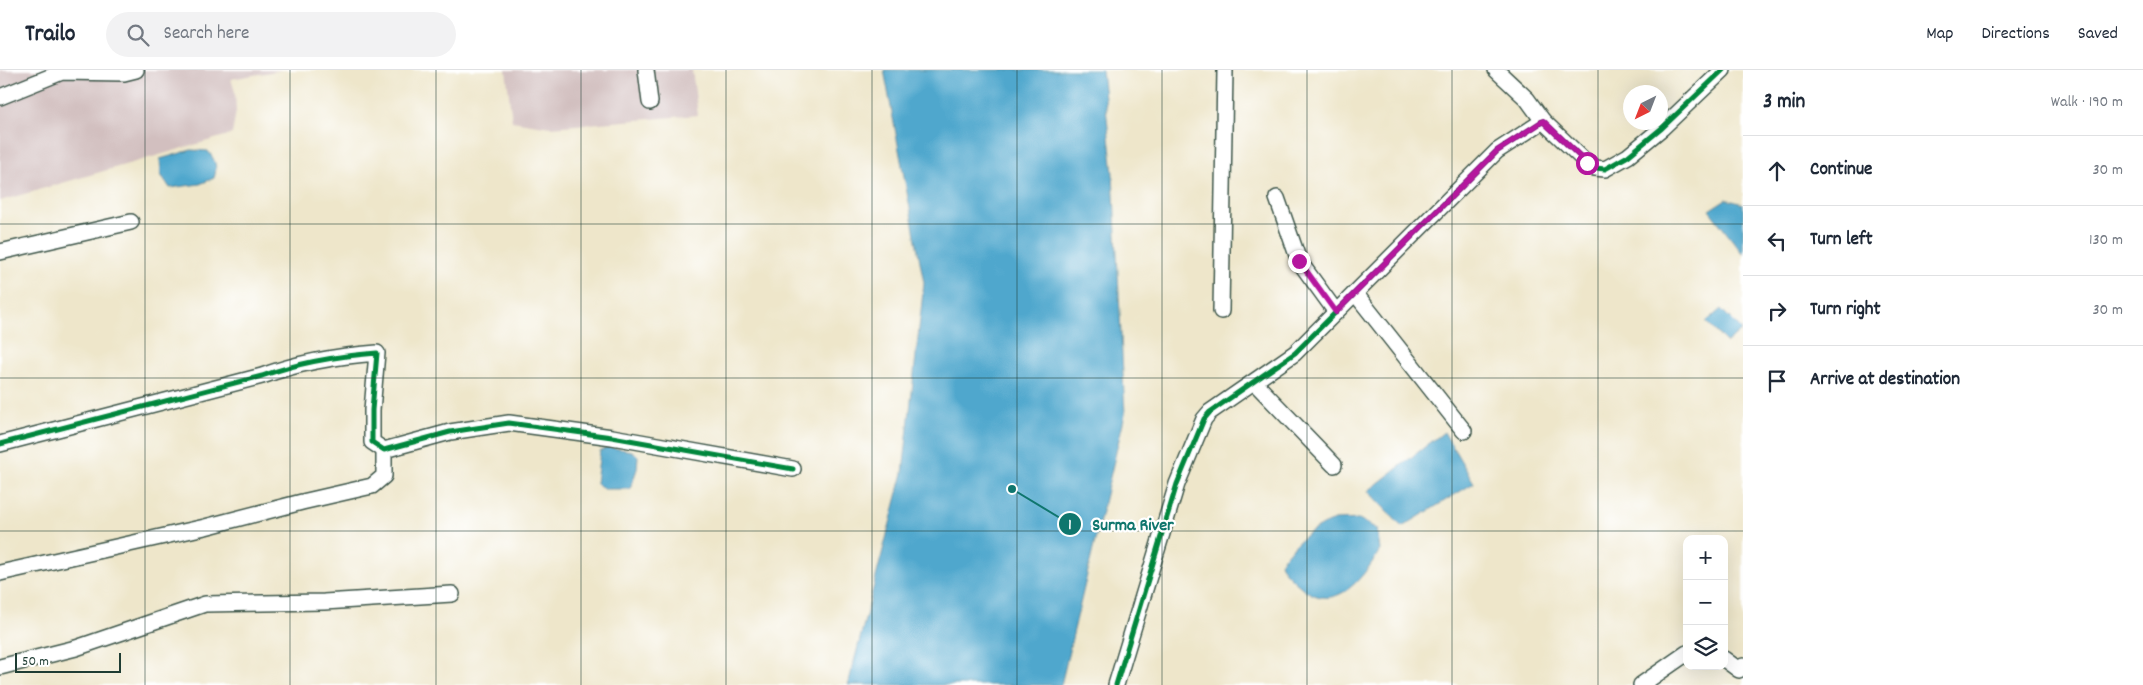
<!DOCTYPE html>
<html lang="en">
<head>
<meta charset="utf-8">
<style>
  body { margin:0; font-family:Dekko,sans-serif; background:#f2f2f3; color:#1f2937 }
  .controls { position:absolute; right:15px; bottom:15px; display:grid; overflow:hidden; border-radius:10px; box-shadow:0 5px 20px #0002 }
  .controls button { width:45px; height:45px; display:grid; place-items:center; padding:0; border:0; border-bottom:1px solid #e0e1e3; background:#fff; color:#1f2937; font:25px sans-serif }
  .compass { position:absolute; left:1623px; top:15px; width:45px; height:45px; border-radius:50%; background:#fff; box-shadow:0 5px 20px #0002; rotate:222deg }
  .scale { position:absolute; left:15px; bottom:12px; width:106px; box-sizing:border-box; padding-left:5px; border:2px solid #1f3d34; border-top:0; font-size:14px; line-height:18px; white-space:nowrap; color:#1f3d34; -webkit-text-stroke:4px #fff; paint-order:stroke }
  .stop { position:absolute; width:15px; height:15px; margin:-11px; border:4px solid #b5179e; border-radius:50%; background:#fff }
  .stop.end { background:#b5179e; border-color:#fff; box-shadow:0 1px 5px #0008 }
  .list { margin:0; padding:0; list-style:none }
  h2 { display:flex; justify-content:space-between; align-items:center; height:65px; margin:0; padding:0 20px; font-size:21px }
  h2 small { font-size:16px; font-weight:400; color:#747a83 }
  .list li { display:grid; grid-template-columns:32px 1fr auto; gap:15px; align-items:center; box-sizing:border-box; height:70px; padding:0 20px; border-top:1px solid #e0e1e3 }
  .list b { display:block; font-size:19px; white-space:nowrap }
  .list em { font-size:16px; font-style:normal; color:#747a83 }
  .icon { flex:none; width:28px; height:28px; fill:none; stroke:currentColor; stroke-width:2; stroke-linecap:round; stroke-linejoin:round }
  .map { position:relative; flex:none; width:1743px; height:615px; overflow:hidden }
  header { display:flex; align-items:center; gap:30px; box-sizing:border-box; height:70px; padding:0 25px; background:#fff; border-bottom:1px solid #e0e1e3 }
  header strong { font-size:24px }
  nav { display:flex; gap:28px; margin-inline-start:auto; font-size:18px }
  .search { width:350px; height:45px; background:#f2f2f3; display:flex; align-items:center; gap:12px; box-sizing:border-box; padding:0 18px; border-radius:28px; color:#747a83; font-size:19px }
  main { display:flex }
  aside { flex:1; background:#fff }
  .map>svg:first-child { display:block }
  .industrial { fill:#d2bfbf }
  .water { fill:#50a7cd; stroke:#387280 }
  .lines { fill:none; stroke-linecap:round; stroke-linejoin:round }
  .minor-casing { stroke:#3e564a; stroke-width:18 }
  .minor { stroke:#fff; stroke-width:15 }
  .cycleway-casing { stroke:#fff; stroke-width:8 }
  .cycleway { stroke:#00873e; stroke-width:5 }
  .route { stroke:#b5179e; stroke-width:6 }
  .grid { fill:none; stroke:#1f3d34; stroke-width:1; stroke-opacity:0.55 }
  .leader { fill:none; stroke:#0f766e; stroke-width:2 }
  .callout-dot { fill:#0f766e; stroke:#fff; stroke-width:2 }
  .mark-label { font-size:15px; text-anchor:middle; font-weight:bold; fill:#fff }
  .callout-label { font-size:18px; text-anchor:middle; font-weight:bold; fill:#0f766e; stroke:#fff; stroke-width:4.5; stroke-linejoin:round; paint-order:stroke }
</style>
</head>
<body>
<header>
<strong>Trailo</strong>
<div class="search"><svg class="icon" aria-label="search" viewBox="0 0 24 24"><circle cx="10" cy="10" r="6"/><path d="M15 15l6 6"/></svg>Search here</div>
<nav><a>Map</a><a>Directions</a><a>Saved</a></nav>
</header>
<main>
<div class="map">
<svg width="1743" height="615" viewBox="0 0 1743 615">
  <rect width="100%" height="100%" fill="#fff"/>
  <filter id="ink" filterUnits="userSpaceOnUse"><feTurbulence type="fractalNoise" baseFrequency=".02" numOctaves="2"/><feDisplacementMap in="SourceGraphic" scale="10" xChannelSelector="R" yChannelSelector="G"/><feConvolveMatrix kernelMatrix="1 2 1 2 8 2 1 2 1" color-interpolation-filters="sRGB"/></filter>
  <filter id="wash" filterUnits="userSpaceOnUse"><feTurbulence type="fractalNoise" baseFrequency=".0096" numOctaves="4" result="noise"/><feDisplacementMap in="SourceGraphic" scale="20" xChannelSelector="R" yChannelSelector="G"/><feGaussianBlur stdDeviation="1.12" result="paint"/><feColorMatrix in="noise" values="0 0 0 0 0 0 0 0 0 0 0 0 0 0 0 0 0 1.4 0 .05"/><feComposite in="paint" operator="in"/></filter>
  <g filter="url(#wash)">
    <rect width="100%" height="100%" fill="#eee6ca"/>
    <!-- industrial -->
    <g class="industrial">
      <path d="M0 0H282L231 9 235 22 236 41 232 64 0 131Z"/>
      <path d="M506 0H692L698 45 551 57 512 51Z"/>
    </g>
    <!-- water -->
    <g class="water">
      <path d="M884 0H1102L1113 104 1125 344 1061 615H848L903 403 924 213Z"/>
      <path d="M191 80 208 81C215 90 218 96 214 108L200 114 170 118 161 105 160 89Z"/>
      <path d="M1726 129 1743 134V184L1709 140Z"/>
      <path d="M1721 239 1742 260 1727 273 1706 252Z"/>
      <path d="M1444 362 1474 413 1402 457 1368 421Z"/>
      <path d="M608 377 632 381 638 386 637 399 630 419H604L596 413 600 381Z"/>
      <path d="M1359 449 1377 459 1380 480C1363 508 1335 547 1300 516 1292 509 1284 503 1280 493 1292 475 1314 456 1335 450 1343 449 1352 450 1359 449Z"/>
    </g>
  </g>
  <g filter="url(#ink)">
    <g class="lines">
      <defs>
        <g id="minor">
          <path d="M646 0 650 32"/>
          <path d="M1496 0 1527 29 1543 51"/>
          <path d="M0 27 62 2 124 3 136 0"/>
          <path d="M1277 128 1299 191 1336 242"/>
          <path d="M0 182 131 152"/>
          <path d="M1355 223 1464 361"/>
          <path d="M1221 241 1225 0"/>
          <path d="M1254 312 1334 395"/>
          <path d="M0 374 262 306C300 292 337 286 377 283L372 340V372L384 380 450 362 509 353 612 367 793 399"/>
          <path d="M0 503 205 457 302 432 372 416 384 406V380"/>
          <path d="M1724 589 1739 600 1743 596"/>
          <path d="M0 597 76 578 205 534 324 532 452 524"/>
          <path d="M1116 615 1177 414 1204 349 1210 342 1295 283 1497 81 1543 51 1587 93 1595 98 1605 99 1628 86 1662 58 1723 0"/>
          <path d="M1641 615 1687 583"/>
        </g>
      </defs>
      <!-- minor casing -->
      <use href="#minor" class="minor-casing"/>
      <!-- minor -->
      <use href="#minor" class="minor"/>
      <defs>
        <g id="cycleway">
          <path d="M0 374 262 306C300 292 337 286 377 283L372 340V372L384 380 450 362 509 353 612 367 793 399"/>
          <path d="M1116 615 1177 414 1204 349 1210 342 1295 283 1497 81 1543 51 1587 93 1595 98 1605 99 1628 86 1662 58 1723 0"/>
        </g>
      </defs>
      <!-- cycleway casing -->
      <use href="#cycleway" class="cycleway-casing"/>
      <!-- cycleway -->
      <use href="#cycleway" class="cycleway"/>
    </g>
  </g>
  <g class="lines" filter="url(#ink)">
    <!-- route -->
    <path class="route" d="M1299 191 1336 242 1497 81 1543 51 1587 93"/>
  </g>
  <!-- grid -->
  <path class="grid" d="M145 0V615M290 0V615M436 0V615M581 0V615M726 0V615M872 0V615M1017 0V615M1162 0V615M1307 0V615M1452 0V615M1598 0V615M0 154H1743M0 308H1743M0 461H1743"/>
  <!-- callouts -->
  <path class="leader" d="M1012 419L1070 454"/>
  <g class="callout-dot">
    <circle cx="1012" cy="419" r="5"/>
    <circle cx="1070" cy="454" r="12"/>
  </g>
  <g class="mark-label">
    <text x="1070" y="459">1</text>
  </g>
  <g class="callout-label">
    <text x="1133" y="460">Surma River</text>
  </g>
</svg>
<div class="controls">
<button>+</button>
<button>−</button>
<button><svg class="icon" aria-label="layers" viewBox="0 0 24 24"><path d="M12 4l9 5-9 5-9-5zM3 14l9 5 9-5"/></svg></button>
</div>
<svg class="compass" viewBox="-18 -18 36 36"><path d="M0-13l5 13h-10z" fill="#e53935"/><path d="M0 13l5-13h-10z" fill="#747a83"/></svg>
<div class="scale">50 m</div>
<div class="stop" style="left:1587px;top:93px"></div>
<div class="stop end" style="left:1299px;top:191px"></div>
</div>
<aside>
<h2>3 min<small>Walk · 190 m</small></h2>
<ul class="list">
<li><svg class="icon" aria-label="ahead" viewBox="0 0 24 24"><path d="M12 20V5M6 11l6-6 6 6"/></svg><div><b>Continue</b></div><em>30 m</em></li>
<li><svg class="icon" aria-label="left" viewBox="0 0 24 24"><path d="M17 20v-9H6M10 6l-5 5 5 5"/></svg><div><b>Turn left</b></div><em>130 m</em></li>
<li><svg class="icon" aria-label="right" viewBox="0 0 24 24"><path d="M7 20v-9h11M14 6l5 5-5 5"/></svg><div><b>Turn right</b></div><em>30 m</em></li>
<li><svg class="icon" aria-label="arrive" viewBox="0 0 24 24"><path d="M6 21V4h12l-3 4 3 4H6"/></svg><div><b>Arrive at destination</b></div></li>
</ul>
</aside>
</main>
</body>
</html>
